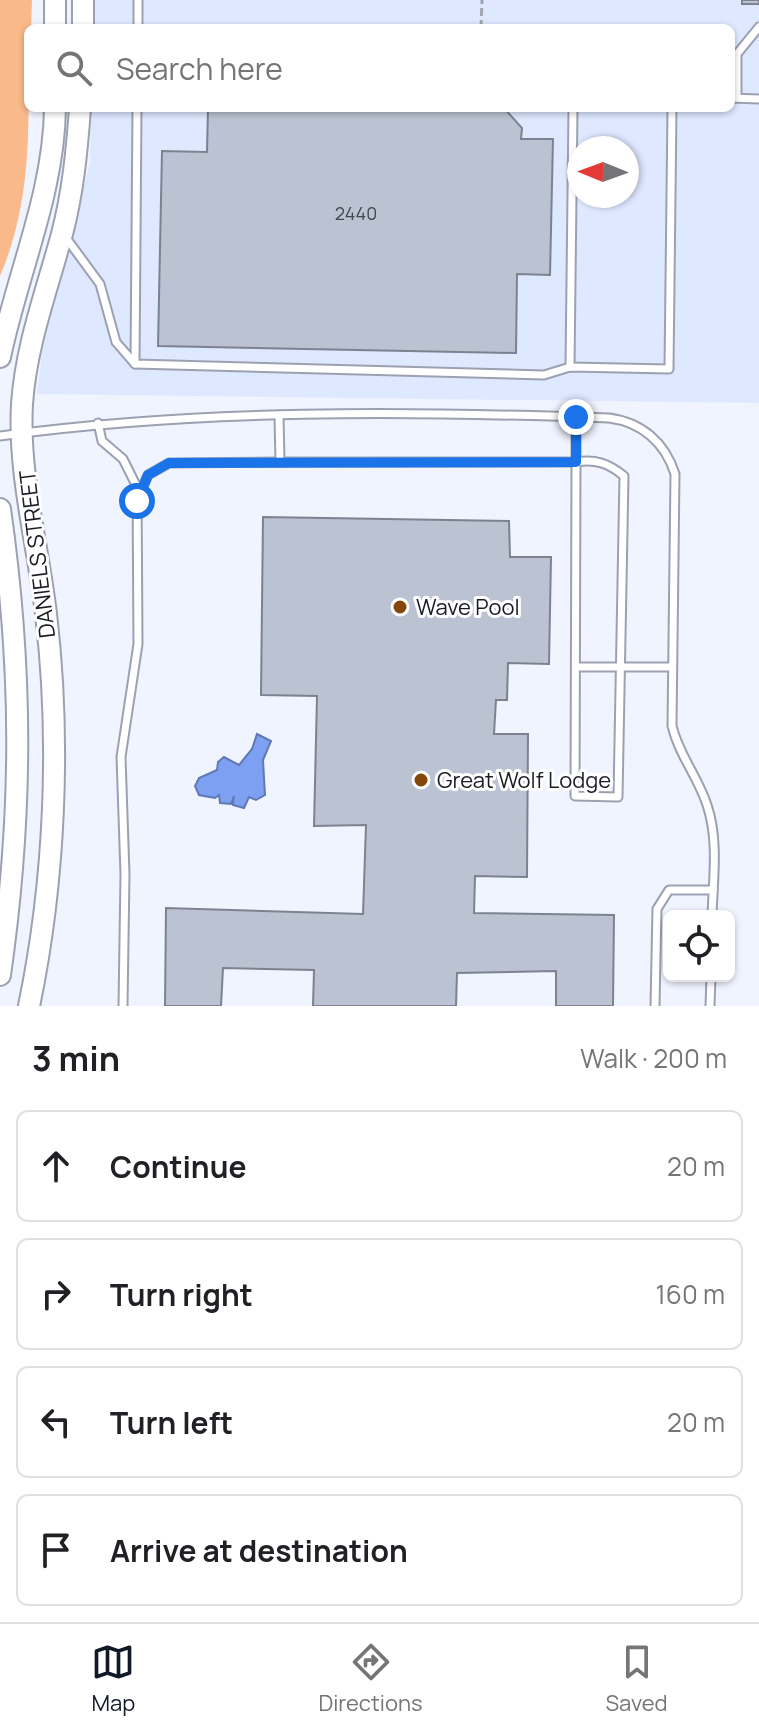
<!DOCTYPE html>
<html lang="en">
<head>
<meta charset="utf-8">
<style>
  body { margin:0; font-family:Manrope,sans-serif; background:#f2f2f2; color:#202124 }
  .controls { position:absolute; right:24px; bottom:24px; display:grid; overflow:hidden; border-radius:12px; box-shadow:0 2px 6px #0004 }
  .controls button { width:72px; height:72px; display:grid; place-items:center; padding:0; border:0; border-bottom:2px solid #e0e0e0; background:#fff; color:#202124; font:40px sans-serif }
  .compass { position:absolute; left:567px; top:136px; width:72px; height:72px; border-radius:50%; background:#fff; box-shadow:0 2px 6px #0004; rotate:271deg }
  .stop { position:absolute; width:24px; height:24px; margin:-18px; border:6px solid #1a73e8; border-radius:50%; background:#fff }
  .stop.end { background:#1a73e8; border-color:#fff; box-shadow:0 2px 8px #0008 }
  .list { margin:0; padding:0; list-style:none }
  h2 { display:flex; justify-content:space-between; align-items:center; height:104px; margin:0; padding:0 32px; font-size:34px }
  h2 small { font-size:26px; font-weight:400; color:#757577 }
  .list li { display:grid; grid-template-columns:52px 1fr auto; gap:24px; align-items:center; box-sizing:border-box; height:112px; margin:0 16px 16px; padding:0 16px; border:2px solid #e0e0e0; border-radius:12px }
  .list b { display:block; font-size:30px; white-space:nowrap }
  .list em { font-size:26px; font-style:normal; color:#757577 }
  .icon { flex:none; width:44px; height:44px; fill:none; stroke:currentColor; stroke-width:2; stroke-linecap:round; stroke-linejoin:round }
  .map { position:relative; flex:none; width:759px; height:1006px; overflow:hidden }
  .search { position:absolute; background:#fff; box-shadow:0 2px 6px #0004; left:24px; right:24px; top:24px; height:88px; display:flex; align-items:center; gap:20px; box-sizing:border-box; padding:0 28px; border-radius:12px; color:#757577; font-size:30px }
  .sheet { height:616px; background:#fff }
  nav { display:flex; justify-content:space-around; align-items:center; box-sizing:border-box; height:112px; border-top:2px solid #e0e0e0; background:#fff; font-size:22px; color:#757577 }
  nav a { display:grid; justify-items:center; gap:4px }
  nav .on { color:#111827 }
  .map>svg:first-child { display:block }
  .built { fill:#dee8ff; fill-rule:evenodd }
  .green { fill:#fab98a }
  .water { fill:#7ea0f2; stroke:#6079b4; stroke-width:2 }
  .building { fill:#bbc2d1; stroke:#7c8290; stroke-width:2 }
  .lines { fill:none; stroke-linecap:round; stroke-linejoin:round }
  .lane-casing { stroke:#9ba1b0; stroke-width:11 }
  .secondary-casing { stroke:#9ba1b0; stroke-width:24 }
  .path { stroke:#a2a5ad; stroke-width:3; stroke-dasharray:8 4; stroke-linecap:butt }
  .lane { stroke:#fff; stroke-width:7 }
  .secondary { stroke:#fff; stroke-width:20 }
  .route { stroke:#1a73e8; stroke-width:10 }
  .poi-dot { fill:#854709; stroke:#fff; stroke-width:3 }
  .labels { text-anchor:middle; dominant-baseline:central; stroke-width:6; stroke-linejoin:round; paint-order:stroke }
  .number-label { font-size:18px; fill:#43464e }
  .street-label { font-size:22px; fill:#1b1d23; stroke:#fff }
  .poi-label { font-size:22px; fill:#1b1d23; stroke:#fff; text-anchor:start }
</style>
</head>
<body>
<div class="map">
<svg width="759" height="1006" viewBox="0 0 759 1006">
  <rect width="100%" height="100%" fill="#f0f4fe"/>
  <!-- built -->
  <path class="built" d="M93 0H759V403L37 394 43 346 90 163 91 108H731V28H93ZM579 148H627V196H579Z"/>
  <!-- green -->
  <path class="green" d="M0 0H32L31 28H28C28 114 35 194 0 276Z"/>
  <!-- water -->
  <path class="water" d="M257 734 271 741 263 760 265 795 256 800 249 797 244 808 233 805 234 796 231 804 220 803 219 795 215 798 199 795 195 786 199 778 217 770 218 762 224 757 239 765 252 749Z"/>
  <!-- building -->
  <g class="building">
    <rect x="742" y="0" width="17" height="4"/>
    <path d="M208 108H504L522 128 521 139H553L550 275 517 274 516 353 158 346 162 151 207 152Z"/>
    <path d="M263 517 509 521 510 557H551L549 664 508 663 507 700H496L494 734H528L527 877 475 876 474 913 614 915 613 1006H556V971L457 973 456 1006H313L314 970 223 968 221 1006H165L166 908 363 914 366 825 314 826 317 696 261 695Z"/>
  </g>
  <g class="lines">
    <defs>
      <g id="lane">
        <path d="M138 28V0"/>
        <path d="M731 98 759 99"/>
        <path d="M737 98V54L759 27"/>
        <path d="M64 235 100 284 116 342 135 364 544 375 570 367 669 369 672 108"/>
        <path d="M135 364 137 108"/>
        <path d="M570 367 573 108"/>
        <path d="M279 416 280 462H576L575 796 618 797 624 476C608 463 596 459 576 462V417"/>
        <path d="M98 423 102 441 123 459 137 487 138 644 121 757 125 874 123 1006"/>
        <path d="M0 436C201 409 406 411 609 418 641 422 665 442 675 474L672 726C679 755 698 777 707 805 719 840 713 880 712 916"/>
        <path d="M139 496 148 475 169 463 280 462"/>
        <path d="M576 667H671"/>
        <path d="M655 1006 657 909 669 890H713"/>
        <path d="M710 1006 711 976"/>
      </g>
      <g id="secondary">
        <path d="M55 28V0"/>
        <path d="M83 28V0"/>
        <path d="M0 357C17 274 54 194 55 108"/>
        <path d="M0 509C23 670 23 814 0 975"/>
        <path d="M29 1006C55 881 61 741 46 614 38 545 18 474 22 404 26 345 47 290 62 234 73 192 77 150 80 108"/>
      </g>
    </defs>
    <!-- lane casing -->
    <use href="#lane" class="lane-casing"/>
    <!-- secondary casing -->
    <use href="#secondary" class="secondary-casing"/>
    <!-- path -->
    <path class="path" d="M481 28 482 0"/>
    <!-- lane -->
    <use href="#lane" class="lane"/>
    <!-- secondary -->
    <use href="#secondary" class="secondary"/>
  </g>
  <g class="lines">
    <!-- route -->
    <path class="route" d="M137 501 148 475 169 463 576 462V417"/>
  </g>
  <!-- markers -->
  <g class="poi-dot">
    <circle cx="400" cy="607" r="8"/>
    <circle cx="421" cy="780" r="8"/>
  </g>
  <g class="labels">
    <!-- number labels -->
    <g class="number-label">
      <text x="356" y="213">2440</text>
    </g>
    <!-- street labels -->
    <g class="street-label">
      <text transform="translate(37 554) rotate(-97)">DANIELS STREET</text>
    </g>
    <!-- poi labels -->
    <g class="poi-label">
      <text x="416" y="607">Wave Pool</text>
      <text x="437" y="780">Great Wolf Lodge</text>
    </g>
  </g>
</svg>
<div class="controls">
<button><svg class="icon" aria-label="locate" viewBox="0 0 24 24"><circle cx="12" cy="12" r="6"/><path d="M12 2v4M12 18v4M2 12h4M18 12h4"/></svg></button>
</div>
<svg class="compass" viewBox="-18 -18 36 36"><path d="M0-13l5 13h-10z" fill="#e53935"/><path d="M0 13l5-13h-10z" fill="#757577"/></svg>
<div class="stop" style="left:137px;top:501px"></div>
<div class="stop end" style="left:576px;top:417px"></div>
<div class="search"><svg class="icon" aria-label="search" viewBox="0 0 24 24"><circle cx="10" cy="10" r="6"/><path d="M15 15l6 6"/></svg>Search here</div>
</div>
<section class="sheet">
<h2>3 min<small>Walk · 200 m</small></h2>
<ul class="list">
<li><svg class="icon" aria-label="ahead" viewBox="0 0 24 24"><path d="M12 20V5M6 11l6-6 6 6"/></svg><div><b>Continue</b></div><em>20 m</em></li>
<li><svg class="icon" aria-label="right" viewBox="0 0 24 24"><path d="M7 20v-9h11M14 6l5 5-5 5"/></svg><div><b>Turn right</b></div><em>160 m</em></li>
<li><svg class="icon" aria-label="left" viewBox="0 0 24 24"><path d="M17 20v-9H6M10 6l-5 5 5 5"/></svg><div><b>Turn left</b></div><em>20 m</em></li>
<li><svg class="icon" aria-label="arrive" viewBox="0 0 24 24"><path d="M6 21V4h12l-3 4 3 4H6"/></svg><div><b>Arrive at destination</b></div></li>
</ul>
</section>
<nav>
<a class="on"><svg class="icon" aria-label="map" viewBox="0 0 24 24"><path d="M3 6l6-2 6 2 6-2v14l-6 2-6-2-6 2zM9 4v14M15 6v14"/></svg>Map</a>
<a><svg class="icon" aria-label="directions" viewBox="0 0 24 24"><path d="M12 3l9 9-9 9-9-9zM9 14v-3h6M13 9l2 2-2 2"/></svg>Directions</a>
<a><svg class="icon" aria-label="saved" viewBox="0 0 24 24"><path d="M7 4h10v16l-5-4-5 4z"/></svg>Saved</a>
</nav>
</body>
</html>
